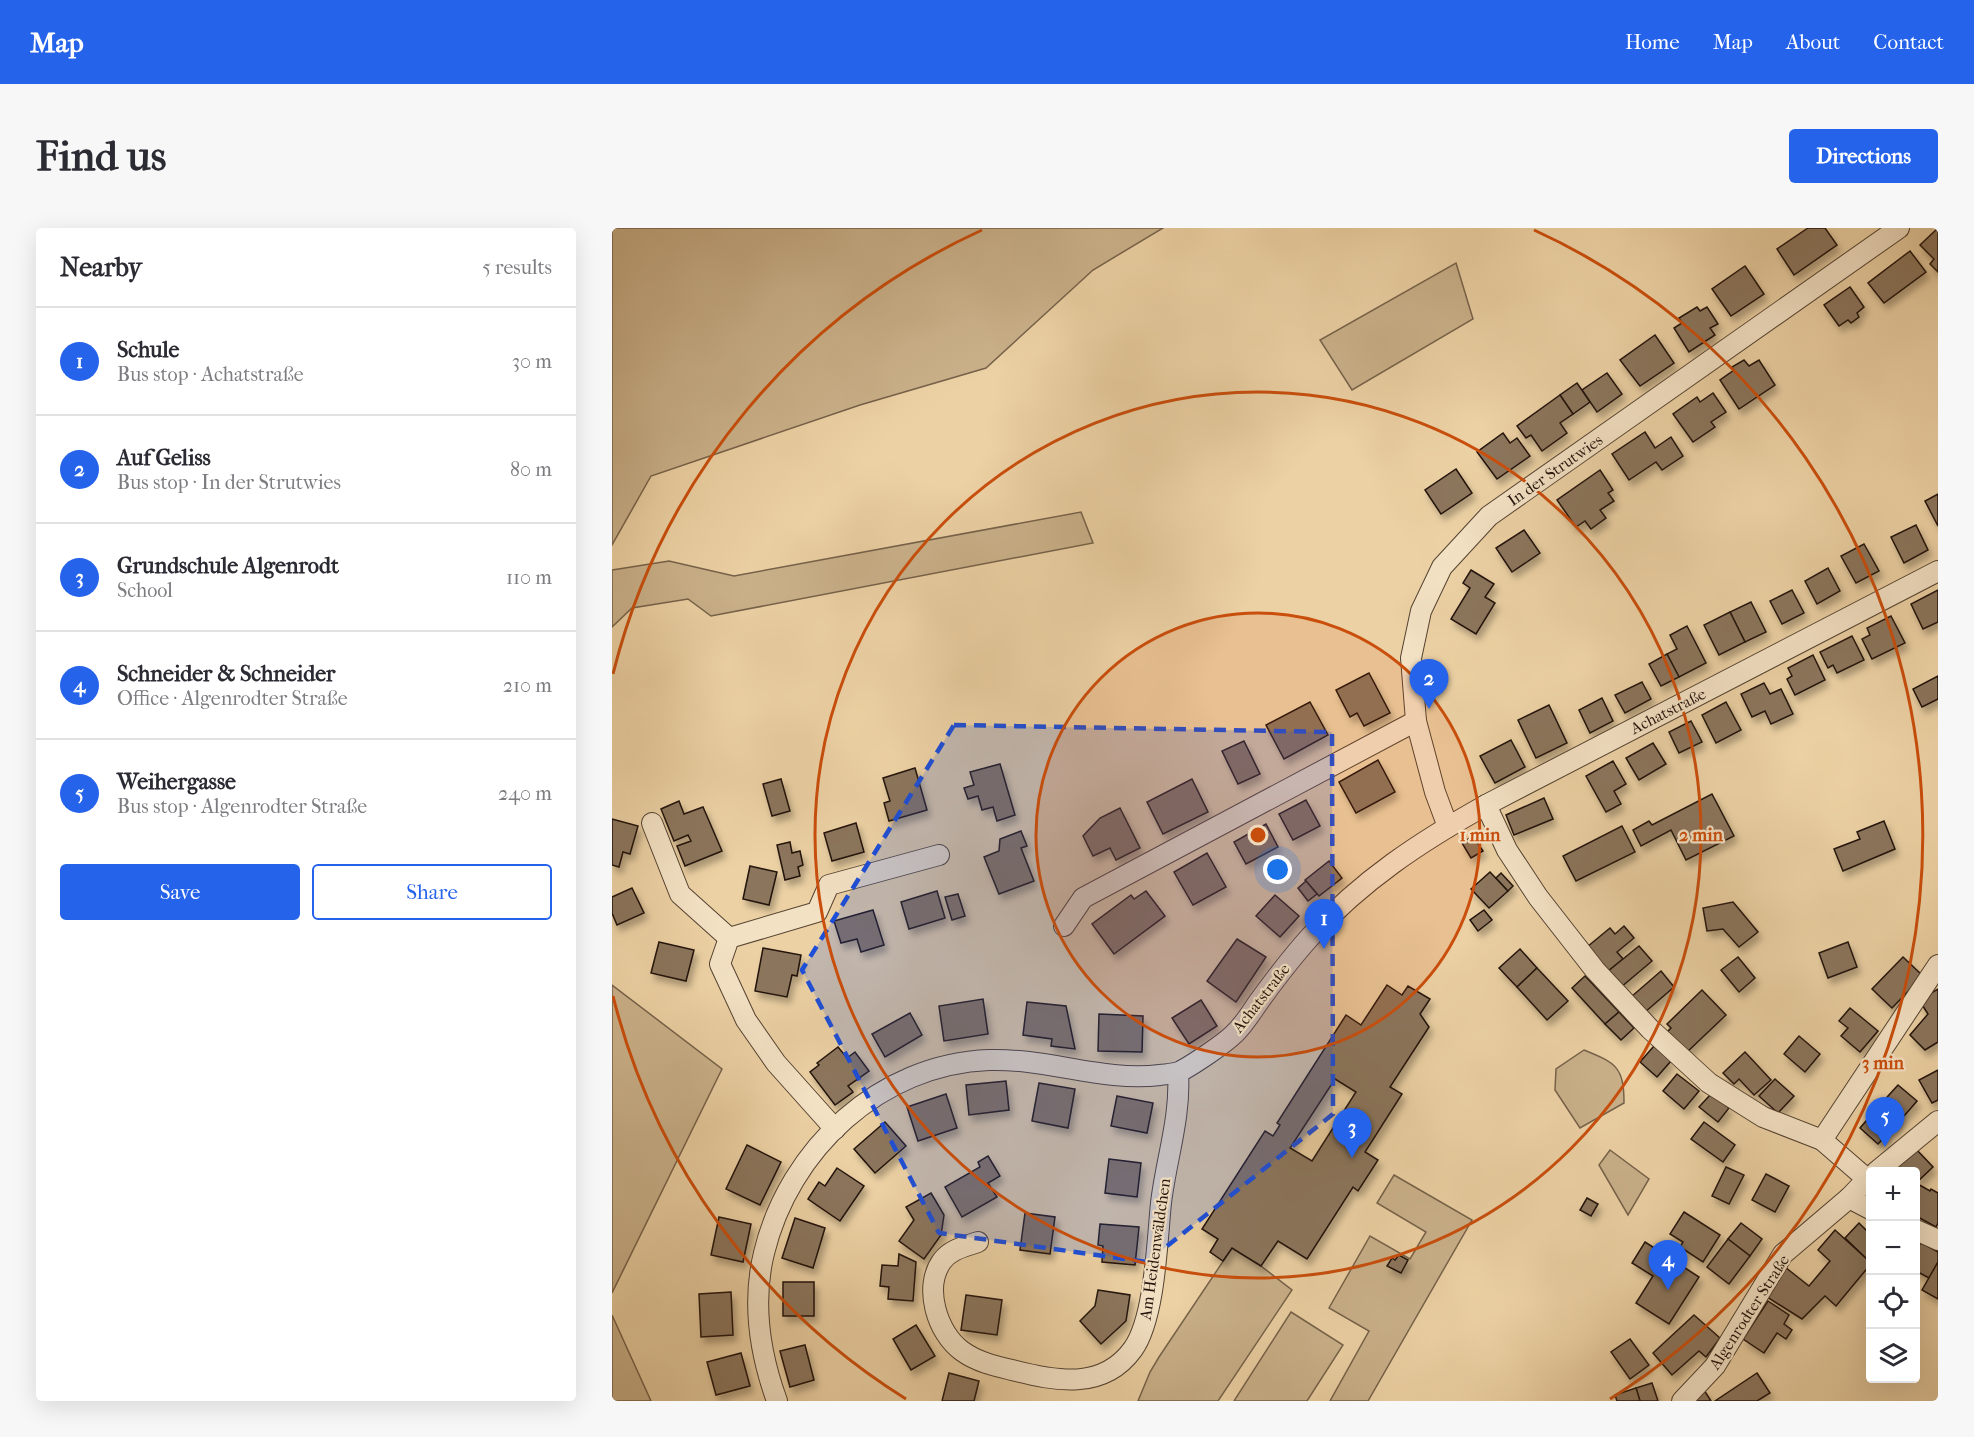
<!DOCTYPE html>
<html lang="en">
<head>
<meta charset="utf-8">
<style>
  body { margin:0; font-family:"IM FELL French Canon",serif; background:#f7f7f7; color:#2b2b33 }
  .controls { position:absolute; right:18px; bottom:18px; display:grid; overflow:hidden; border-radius:6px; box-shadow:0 6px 24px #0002 }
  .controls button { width:54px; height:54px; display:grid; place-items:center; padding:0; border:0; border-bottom:2px solid #e1e1e2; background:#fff; color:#2b2b33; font:30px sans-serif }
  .you { position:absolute; left:666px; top:642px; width:21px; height:21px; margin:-15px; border:4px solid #fff; border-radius:50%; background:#1a73e8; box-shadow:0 0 0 9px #1a73e833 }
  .badge { display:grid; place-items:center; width:39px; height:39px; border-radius:50%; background:#2563eb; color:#fff; font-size:20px; font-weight:700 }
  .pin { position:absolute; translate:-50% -50px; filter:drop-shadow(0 2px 3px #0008) }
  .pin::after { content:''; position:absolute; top:32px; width:21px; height:18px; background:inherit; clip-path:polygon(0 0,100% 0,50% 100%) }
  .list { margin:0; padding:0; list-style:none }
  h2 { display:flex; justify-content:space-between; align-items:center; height:78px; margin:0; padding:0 24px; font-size:26px }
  h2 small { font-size:20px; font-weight:400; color:#7c7c81 }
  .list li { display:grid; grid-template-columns:39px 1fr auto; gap:18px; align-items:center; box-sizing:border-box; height:108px; padding:0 24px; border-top:2px solid #e1e1e2 }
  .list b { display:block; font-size:22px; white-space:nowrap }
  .list p { margin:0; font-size:20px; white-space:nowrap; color:#7c7c81 }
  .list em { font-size:20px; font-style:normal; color:#7c7c81 }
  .actions { display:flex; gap:12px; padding:18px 24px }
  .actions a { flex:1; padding:14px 0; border:2px solid #2563eb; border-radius:6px; text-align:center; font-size:21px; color:#2563eb }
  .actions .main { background:#2563eb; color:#fff }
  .icon { flex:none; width:33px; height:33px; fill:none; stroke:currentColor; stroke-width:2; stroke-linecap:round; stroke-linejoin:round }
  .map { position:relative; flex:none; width:1326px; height:1173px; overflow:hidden; border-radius:6px }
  header { display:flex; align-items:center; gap:36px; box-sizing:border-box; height:84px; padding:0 30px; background:#2563eb; color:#fff }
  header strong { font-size:28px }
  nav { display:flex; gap:33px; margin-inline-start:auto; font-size:21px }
  .intro { display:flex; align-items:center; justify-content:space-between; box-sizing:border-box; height:144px; padding:0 36px }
  h1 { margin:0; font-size:42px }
  .button { padding:15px 27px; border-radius:6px; background:#2563eb; color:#fff; font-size:21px; font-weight:700 }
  main { display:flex; gap:36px; padding:0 36px }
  aside { flex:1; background:#fff; border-radius:6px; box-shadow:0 6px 24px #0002 }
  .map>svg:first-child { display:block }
  .green { fill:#cab18a; stroke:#76624a; stroke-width:1.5 }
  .building { fill:#8b755b; stroke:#22120b; stroke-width:1.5; fill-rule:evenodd; filter:url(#shadow) }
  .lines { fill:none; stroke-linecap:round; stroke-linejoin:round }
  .minor-casing { stroke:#544231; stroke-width:22 }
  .minor { stroke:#f3e1c4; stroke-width:20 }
  .marked { fill:#1d4ed8; fill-opacity:0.2; stroke:#1d4ed8; stroke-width:4.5; stroke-dasharray:12 8; stroke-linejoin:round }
  .ring { fill:none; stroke:#ca4e0c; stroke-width:3 }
  .labels { text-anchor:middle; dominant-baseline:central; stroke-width:4.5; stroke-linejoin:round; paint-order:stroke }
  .street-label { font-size:16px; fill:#22120b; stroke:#f3e1c4 }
  .centre { fill:#ca4e0c; stroke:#f3e1c4; stroke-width:3 }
  .ring-label { font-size:18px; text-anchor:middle; font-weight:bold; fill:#ca4e0c; stroke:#f3e1c4; stroke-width:4.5; stroke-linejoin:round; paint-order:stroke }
</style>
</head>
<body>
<header>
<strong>Map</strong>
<nav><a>Home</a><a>Map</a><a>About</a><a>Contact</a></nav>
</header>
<div class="intro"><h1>Find us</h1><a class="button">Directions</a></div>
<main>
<aside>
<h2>Nearby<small>5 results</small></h2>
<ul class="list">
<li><span class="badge">1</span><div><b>Schule</b><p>Bus stop · Achatstraße</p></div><em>30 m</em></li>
<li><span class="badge">2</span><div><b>Auf Geliss</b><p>Bus stop · In der Strutwies</p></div><em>80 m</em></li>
<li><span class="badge">3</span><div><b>Grundschule Algenrodt</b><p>School</p></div><em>110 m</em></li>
<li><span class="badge">4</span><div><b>Schneider &amp; Schneider</b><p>Office · Algenrodter Straße</p></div><em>210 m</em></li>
<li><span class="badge">5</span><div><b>Weihergasse</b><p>Bus stop · Algenrodter Straße</p></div><em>240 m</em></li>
</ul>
<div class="actions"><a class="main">Save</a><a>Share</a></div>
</aside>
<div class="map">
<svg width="1326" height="1173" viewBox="0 0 1326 1173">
  <defs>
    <filter id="shadow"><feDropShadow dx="3.5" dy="6" stdDeviation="3" flood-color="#0004"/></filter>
  </defs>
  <rect width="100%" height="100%" fill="#ecd1a4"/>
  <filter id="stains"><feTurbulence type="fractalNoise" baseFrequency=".00333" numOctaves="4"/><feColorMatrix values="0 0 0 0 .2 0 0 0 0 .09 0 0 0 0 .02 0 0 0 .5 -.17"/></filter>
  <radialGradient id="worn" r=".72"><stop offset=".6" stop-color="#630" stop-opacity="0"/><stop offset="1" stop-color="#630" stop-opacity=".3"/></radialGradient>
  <!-- green -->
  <g class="green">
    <path d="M0 0H551L481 42 374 140 248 177 39 248 0 317Z"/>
    <path d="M844 35 861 91 740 162 708 112Z"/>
    <path d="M469 284 481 315 99 388 76 371 20 380 0 399V342L57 333 122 348Z"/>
    <path d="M0 757 110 841 0 1065Z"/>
    <path d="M972 822C1004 835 1012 839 1012 875L968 900 943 862 944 841Z"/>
    <path d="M998 922 1037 951 1016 987 987 937Z"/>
    <path d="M782 947 860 992 756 1173H718L757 1103 717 1080 758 1008 798 1031 814 1004 765 975Z"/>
    <path d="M620 1020 649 1038 680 1062 606 1173H526L538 1144 547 1129Z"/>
    <path d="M679 1084 731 1117 695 1173H622Z"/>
    <path d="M0 1087 39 1173H0Z"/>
  </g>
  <!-- building -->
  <g class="building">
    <path d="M1196 0H1213L1225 17 1182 47 1165 21Z"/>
    <path d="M1326 0V44L1318 36 1322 31 1308 17Z"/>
    <path d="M1298 23 1314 44 1272 75 1256 55Z"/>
    <path d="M1133 38 1152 66 1119 88 1100 61Z"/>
    <path d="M1238 59 1252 79 1245 85 1247 89 1239 95 1236 92 1227 98 1212 77Z"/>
    <path d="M1085 79 1088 83 1095 79 1106 96 1098 100 1103 107 1077 124 1062 100 1070 95 1067 90Z"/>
    <path d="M1043 107 1062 135 1028 158 1008 132Z"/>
    <path d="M1132 132 1137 138 1147 132 1163 157 1127 181 1108 152 1122 142 1120 139Z"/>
    <path d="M995 145 1010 166 985 184 970 162Z"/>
    <path d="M965 155 978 174 961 186 948 167Z"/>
    <path d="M1101 165 1114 184 1099 194 1103 199 1081 214 1061 186 1085 169 1088 174Z"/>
    <path d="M948 167 961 186 948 195 955 205 930 223 919 207 914 210 905 198Z"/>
    <path d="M1033 204 1043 220 1059 209 1071 228 1050 242 1044 234 1017 252 1000 226Z"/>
    <path d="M891 205 898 215 905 210 918 228 885 251 865 224Z"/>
    <path d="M844 241 860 265 829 286 813 262Z"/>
    <path d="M988 242 1001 262 996 265 1002 273 988 282 994 290 979 301 973 293 964 299 945 272Z"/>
    <path d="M1326 266V298L1313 273Z"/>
    <path d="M1304 297 1316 322 1292 335 1279 309Z"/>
    <path d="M912 302 928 325 900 344 884 320Z"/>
    <path d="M1252 316 1267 343 1244 355 1229 328Z"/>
    <path d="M1216 340 1228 363 1205 376 1193 353Z"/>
    <path d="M859 342 882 356 873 369 883 375 864 406 839 391 858 360 851 355Z"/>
    <path d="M1180 362 1192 385 1170 396 1158 373Z"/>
    <path d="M1326 362V394L1311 401 1299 376Z"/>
    <path d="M1139 374 1154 404 1133 414 1118 384Z"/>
    <path d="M1118 384 1133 414 1107 427 1092 397Z"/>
    <path d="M1279 388 1293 415 1260 431 1250 411 1258 407 1255 400Z"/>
    <path d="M1075 398 1094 435 1067 449 1055 426 1065 421 1058 407Z"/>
    <path d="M1240 408 1252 432 1225 445 1221 437 1216 440 1208 424Z"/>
    <path d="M1055 426 1067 449 1049 458 1037 436Z"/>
    <path d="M1201 427 1213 452 1183 467 1175 451 1180 448 1176 440Z"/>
    <path d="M757 445 778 485 752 498 745 485 738 489 724 462Z"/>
    <path d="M1326 448V471L1310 479 1301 461Z"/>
    <path d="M1030 454 1039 471 1013 485 1003 467Z"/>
    <path d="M1152 455 1158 466 1169 461 1181 486 1159 496 1153 483 1140 489 1129 466Z"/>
    <path d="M990 470 1001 493 978 505 967 482Z"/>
    <path d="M698 474 716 507 672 531 654 497Z"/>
    <path d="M1114 474 1129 502 1104 515 1090 487Z"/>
    <path d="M937 477 955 515 924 530 906 492Z"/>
    <path d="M1079 493 1090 514 1067 525 1057 504Z"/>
    <path d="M899 512 913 539 883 555 868 528Z"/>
    <path d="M632 513 648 546 626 556 610 523Z"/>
    <path d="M1041 515 1054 536 1027 552 1014 530Z"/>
    <path d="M766 532 783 564 744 585 727 554Z"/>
    <path d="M1001 533 1014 556 1002 563 1009 576 994 584 974 548Z"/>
    <path d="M388 536 403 587 385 593 381 579 370 582 366 568 356 571 352 560 362 557 358 544Z"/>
    <path d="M303 540 315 582 277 593 272 575 278 573 271 550Z"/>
    <path d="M169 551 178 583 160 588 151 556Z"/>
    <path d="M580 551 596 584 551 606 535 574Z"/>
    <path d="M1100 566 1122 608 1074 632 1059 602 1029 618 1021 602 1037 593 1040 597Z"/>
    <path d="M932 570 941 591 902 607 894 587Z"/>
    <path d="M694 572 708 598 681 612 667 586Z"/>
    <path d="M67 573 72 586 91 579 110 623 73 638 65 618 79 613 76 607 62 613 49 581Z"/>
    <path d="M508 580 528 620 504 632 498 620 481 628 471 608 488 590Z"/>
    <path d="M0 591 26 598 18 626 11 624 7 639 0 637Z"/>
    <path d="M1272 593 1283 621 1231 643 1222 621 1248 611 1245 604Z"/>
    <path d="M244 595 252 624 220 633 212 605Z"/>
    <path d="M654 596 666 619 634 636 622 614Z"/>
    <path d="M1010 598 1023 624 964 653 951 628Z"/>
    <path d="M409 603 415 618 409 620 422 653 387 666 372 629 387 623 388 611Z"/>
    <path d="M861 608 871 623 859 630 850 615Z"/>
    <path d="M178 614 180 625 188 623 191 637 186 639 188 648 173 652 165 617Z"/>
    <path d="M595 625 614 659 581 677 562 644Z"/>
    <path d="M717 633 730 650 707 668 693 652Z"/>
    <path d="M138 638 165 644 157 677 131 671Z"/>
    <path d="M878 644 896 663 877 680 859 661Z"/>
    <path d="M889 645 901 658 896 663 884 650Z"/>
    <path d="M694 653 705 666 696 673 686 660Z"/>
    <path d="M20 660 32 685 5 697 0 685V669Z"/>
    <path d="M325 663 333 690 297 701 289 674Z"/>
    <path d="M534 663 553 688 502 726 480 696 519 667 522 671Z"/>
    <path d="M346 666 353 688 340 692 333 669Z"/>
    <path d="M663 667 687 688 668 709 644 688Z"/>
    <path d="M1121 674 1146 704 1127 719 1111 701 1095 703 1091 680Z"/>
    <path d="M261 682 272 717 249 724 245 711 229 715 222 693Z"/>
    <path d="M872 682 880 692 866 703 858 692Z"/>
    <path d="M1012 698 1022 710 1005 724 1011 731 995 744 975 719 998 700 1003 706Z"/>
    <path d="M625 711 654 729 624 774 595 753Z"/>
    <path d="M47 714 82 722 74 753 39 745Z"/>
    <path d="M1236 714 1245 739 1216 750 1207 725Z"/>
    <path d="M1027 718 1040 733 1008 760 995 744Z"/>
    <path d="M151 720 189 727 185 748 180 747 175 769 143 763Z"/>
    <path d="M908 721 925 740 905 759 887 740Z"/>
    <path d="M1126 729 1143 750 1127 764 1109 742Z"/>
    <path d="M1291 729 1311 748 1280 780 1260 761Z"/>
    <path d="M925 740 956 773 935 792 905 759Z"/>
    <path d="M1049 743 1062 759 1032 785 1019 769Z"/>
    <path d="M973 748 1007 784 993 796 960 760Z"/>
    <path d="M775 757 790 767 796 758 818 771 808 786 817 799 778 859 790 866 753 924 766 932 746 963 741 959 695 1031 666 1013 649 1038 620 1020 611 1033 598 1024 606 1011 590 1001 653 903 661 908 668 897 665 895 734 787 749 797ZM723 851 744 864 700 933 678 920Z"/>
    <path d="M1326 761V814L1313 822 1298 807 1316 786 1307 772Z"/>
    <path d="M1090 762 1114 787 1073 826 1054 805 1059 800 1055 796Z"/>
    <path d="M371 771 376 806 332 813 327 778Z"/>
    <path d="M589 772 605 798 577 816 560 790Z"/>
    <path d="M415 774 454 778 463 821 439 818 440 811 411 807Z"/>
    <path d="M1238 780 1266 803 1248 824 1229 808 1236 800 1227 793Z"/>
    <path d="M1007 784 1022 800 1009 812 993 796Z"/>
    <path d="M298 785 310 807 273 829 260 806Z"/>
    <path d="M487 786 531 788 530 824 486 823Z"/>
    <path d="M1187 808 1208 826 1193 844 1172 826Z"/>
    <path d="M1042 818 1059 833 1045 849 1028 834Z"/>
    <path d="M226 819 235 830 243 824 257 843 236 858 241 864 223 877 198 844 207 837 205 835Z"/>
    <path d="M1133 824 1159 852 1142 867 1127 851 1122 856 1111 845Z"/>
    <path d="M1326 842V872L1320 875 1307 852Z"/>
    <path d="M1065 846 1087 863 1072 881 1051 863Z"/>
    <path d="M1163 851 1182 868 1166 885 1147 868Z"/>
    <path d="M394 853 397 882 357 887 354 857Z"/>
    <path d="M427 855 463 861 456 900 420 893Z"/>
    <path d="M1286 857 1305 873 1286 895 1267 878Z"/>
    <path d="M334 866 345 900 306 913 295 879Z"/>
    <path d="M1099 866 1117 880 1106 894 1087 879Z"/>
    <path d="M505 868 541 875 535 905 499 898Z"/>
    <path d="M1267 878 1286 895 1266 916 1248 900Z"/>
    <path d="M273 894 294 918 263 945 242 921Z"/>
    <path d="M1092 894 1123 917 1111 934 1079 911Z"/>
    <path d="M135 917 169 934 148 977 114 961Z"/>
    <path d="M1304 921 1321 939 1304 955V944H1280Z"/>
    <path d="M376 928 388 948 376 955 385 969 350 989 333 959 368 939 366 934Z"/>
    <path d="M497 931 529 935 525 969 493 965Z"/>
    <path d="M1114 939 1132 947 1117 976 1100 968Z"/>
    <path d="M225 940 252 958 228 993 196 971 207 954 213 958Z"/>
    <path d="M1154 946 1177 958 1163 984 1140 972Z"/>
    <path d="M1304 955 1318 963 1319 961 1326 965V995L1324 999 1304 988Z"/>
    <path d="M319 965 332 987 329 1007 312 1031 287 1013 302 992 294 979Z"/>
    <path d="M975 970 986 976 979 988 968 982Z"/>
    <path d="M1072 984 1108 1007 1091 1034 1068 1019 1071 1014 1058 1006Z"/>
    <path d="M413 985 443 989 438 1026 408 1022Z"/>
    <path d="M107 989 139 996 131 1034 99 1027Z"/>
    <path d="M183 990 213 1000 201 1040 170 1030Z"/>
    <path d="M1129 995 1150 1011 1138 1028 1116 1011Z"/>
    <path d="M1247 995 1258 1006V1034L1233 1010Z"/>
    <path d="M488 996 527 999 523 1037 490 1034 491 1018 486 1017Z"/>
    <path d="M1223 1002 1258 1034V1037L1224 1078 1213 1068 1190 1091 1155 1069 1173 1039 1197 1058 1218 1033 1206 1022Z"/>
    <path d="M1116 1011 1138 1028 1117 1056 1095 1039Z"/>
    <path d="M1033 1014 1087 1049 1057 1096 1024 1075 1041 1048 1020 1035Z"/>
    <path d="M1309 1014 1326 1024V1034L1317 1050 1304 1043V1024Z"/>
    <path d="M287 1026 304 1034 301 1073 276 1071 277 1059 268 1058 270 1037 286 1038Z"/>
    <path d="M787 1027 796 1032 789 1045 775 1038 780 1030 783 1032Z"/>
    <path d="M1326 1034V1071L1310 1062Z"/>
    <rect x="171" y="1054" width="31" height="34"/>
    <path d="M486 1062 518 1067 514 1093 489 1116 468 1093 483 1078Z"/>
    <path d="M119 1064 121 1107 89 1109 87 1066Z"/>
    <path d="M354 1067 390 1072 385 1107 349 1102Z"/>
    <path d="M1156 1073 1177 1087 1172 1096 1180 1102 1174 1111 1165 1105 1152 1125 1131 1111Z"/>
    <path d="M1082 1087 1108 1110 1094 1129 1087 1123 1060 1147 1041 1125Z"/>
    <path d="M304 1097 323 1128 299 1142 281 1111Z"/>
    <path d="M1018 1111 1037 1137 1018 1151 999 1124Z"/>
    <path d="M193 1117 202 1152 178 1159 168 1123Z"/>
    <path d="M129 1125 138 1158 104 1167 95 1134Z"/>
    <path d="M337 1145 367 1153 362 1173H330Z"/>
    <path d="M1145 1145 1158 1165 1145 1173H1103Z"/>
    <path d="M1040 1155 1046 1173H1028L1024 1160Z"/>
    <path d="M1024 1160 1028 1173H1005L1003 1167Z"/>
    <path d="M1092 1162 1099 1173H1082Z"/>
  </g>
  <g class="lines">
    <defs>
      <g id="minor">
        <path d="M874 577 895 622 926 669 983 742 1038 801 1097 855 1151 889 1210 912 1255 951"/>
        <path d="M40 595 68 666 117 710"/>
        <path d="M836 599 823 564 804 493 799 430 809 383 830 339 877 288 1287 0"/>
        <path d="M452 698 471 670 804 493"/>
        <path d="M223 901 164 835 134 792 108 736 117 710 205 684 217 657 327 627"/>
        <path d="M1210 912 1326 737"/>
        <path d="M1264 944 1326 893"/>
        <path d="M1237 970 1258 981"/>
        <path d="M1304 1002 1326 1012"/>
        <path d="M366 1014C352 1019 339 1021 330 1033 311 1059 325 1105 350 1123 365 1134 383 1138 400 1142 443 1153 491 1163 521 1121 543 1090 545 1014 549 975 554 932 569 889 566 845"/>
        <path d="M165 1173C148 1126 140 1074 152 1025 177 921 268 836 377 832 435 830 491 854 548 847 555 846 563 846 569 843 582 836 612 816 622 806 632 797 640 783 648 772 664 750 680 729 698 709 750 652 808 614 874 577L1326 343"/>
        <path d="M1070 1173 1103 1138 1171 1026 1237 970 1258 948"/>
      </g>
    </defs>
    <!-- minor casing -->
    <use href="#minor" class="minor-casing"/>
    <!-- minor -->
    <use href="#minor" class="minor"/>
  </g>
  <!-- marked area -->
  <path class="marked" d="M342 497 720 504 721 886 535 1034 327 1005 190 742Z"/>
  <!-- distance rings -->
  <circle cx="646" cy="607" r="222" fill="#ca4e0c" fill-opacity=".12"/>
  <g class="ring">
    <circle cx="646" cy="607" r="222"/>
    <circle cx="646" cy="607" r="443"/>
    <path d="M294 1171A665 665 0 0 1 1 768M1 446A665 665 0 0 1 370 2M922 2A665 665 0 0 1 998 1171"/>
  </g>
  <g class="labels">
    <!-- street labels -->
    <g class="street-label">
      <text transform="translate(943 242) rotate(-35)">In der Strutwies</text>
      <text transform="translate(1056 483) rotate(-27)">Achatstraße</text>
      <text transform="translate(649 770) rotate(-52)">Achatstraße</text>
      <text transform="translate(543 1021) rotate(-82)">Am Heidenwäldchen</text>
      <text transform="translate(1137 1084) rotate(-57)">Algenrodter Straße</text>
    </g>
  </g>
  <circle cx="646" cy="607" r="9" class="centre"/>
  <g class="ring-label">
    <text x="868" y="613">1 min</text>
    <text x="1089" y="613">2 min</text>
    <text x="1271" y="841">3 min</text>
  </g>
  <rect width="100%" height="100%" filter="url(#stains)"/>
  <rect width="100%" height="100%" fill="url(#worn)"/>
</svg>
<div class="controls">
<button>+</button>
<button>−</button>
<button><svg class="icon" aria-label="locate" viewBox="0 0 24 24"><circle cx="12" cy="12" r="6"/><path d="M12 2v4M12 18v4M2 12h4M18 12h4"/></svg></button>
<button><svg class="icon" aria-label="layers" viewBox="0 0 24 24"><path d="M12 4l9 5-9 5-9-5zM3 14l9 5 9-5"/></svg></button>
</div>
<div class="you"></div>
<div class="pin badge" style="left:712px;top:721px">1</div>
<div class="pin badge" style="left:817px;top:481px">2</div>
<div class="pin badge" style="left:740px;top:930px">3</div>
<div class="pin badge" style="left:1056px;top:1062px">4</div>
<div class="pin badge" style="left:1273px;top:919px">5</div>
</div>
</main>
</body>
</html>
